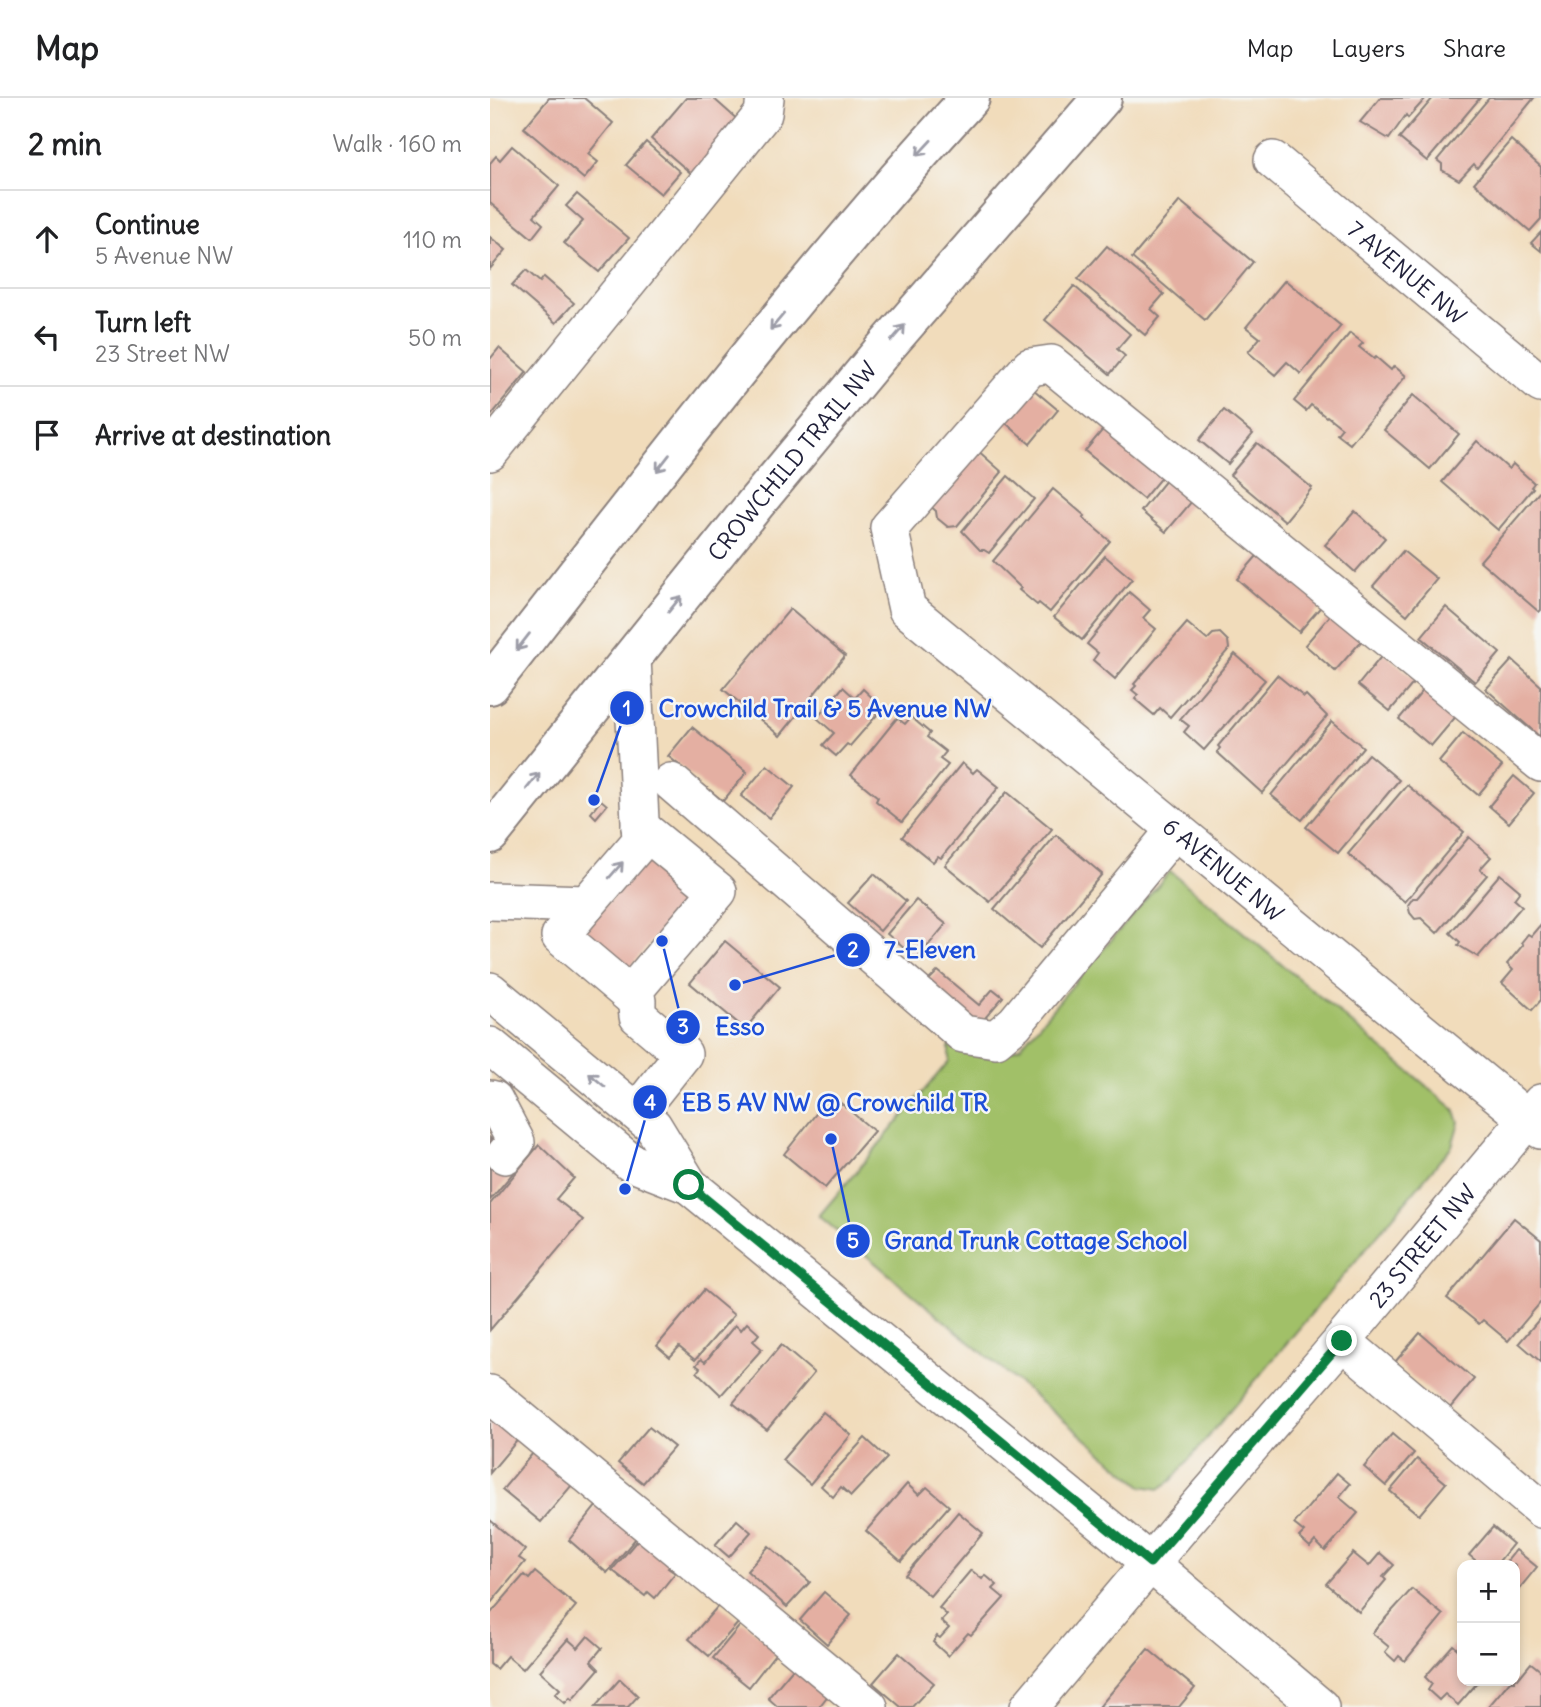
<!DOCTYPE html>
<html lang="en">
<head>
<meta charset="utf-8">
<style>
  body { margin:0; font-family:Delius,sans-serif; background:#f2f2f2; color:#202124 }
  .controls { position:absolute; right:21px; bottom:21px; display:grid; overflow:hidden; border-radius:14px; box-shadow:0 4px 10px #0003 }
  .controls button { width:63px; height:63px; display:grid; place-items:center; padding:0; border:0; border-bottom:2px solid #e0e0e0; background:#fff; color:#202124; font:35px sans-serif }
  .stop { position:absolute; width:21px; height:21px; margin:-16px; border:5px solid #0b8043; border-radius:50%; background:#fff }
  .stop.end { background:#0b8043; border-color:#fff; box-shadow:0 2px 7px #0008 }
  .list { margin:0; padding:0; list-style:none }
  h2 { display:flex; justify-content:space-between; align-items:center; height:91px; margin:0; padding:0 28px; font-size:30px }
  h2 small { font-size:23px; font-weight:400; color:#757577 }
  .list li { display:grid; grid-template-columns:46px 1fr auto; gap:21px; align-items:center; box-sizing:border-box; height:98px; padding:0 28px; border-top:2px solid #e0e0e0 }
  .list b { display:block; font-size:26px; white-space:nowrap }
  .list p { margin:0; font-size:23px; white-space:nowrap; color:#757577 }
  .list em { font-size:23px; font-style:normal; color:#757577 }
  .icon { flex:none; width:38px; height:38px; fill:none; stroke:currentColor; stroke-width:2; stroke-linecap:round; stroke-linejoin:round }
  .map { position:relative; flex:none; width:1051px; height:1609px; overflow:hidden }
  header { display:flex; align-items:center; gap:42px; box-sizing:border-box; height:98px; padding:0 35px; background:#fff; border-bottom:2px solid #e0e0e0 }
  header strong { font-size:33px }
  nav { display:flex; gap:38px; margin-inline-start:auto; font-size:24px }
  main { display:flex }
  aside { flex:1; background:#fff }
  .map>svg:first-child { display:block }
  .green { fill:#a1c068; stroke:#627152; stroke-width:2 }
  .building { fill:#e4afa2 }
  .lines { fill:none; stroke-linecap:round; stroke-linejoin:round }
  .minor-casing { stroke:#8a7f7b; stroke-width:40 }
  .highway-casing { stroke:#8a7f7b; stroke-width:42 }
  .minor { stroke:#fff; stroke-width:37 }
  .highway { stroke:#fff; stroke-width:38 }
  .oneway { stroke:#9c9ca7 }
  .route { stroke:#0b8043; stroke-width:9 }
  .labels { text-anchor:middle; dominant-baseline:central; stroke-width:5; stroke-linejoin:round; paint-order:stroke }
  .street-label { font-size:23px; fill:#22223b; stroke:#f6f6f2 }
  .leader { fill:none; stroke:#1d4ed8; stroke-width:2.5 }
  .callout-dot { fill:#1d4ed8; stroke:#f6f6f2; stroke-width:2.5 }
  .mark-label { font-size:21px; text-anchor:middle; font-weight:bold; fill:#fff }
  .callout-label { font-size:24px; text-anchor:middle; font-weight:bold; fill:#1d4ed8; stroke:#f6f6f2; stroke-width:5; stroke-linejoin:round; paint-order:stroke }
</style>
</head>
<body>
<header>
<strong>Map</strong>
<nav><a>Map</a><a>Layers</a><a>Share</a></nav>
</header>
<main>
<aside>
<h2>2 min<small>Walk · 160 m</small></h2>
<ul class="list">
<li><svg class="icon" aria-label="ahead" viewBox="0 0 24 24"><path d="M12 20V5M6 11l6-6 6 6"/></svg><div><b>Continue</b><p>5 Avenue NW</p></div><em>110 m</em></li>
<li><svg class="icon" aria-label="left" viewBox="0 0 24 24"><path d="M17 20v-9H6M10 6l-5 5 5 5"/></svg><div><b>Turn left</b><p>23 Street NW</p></div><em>50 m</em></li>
<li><svg class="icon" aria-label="arrive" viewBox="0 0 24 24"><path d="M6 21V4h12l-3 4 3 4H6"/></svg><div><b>Arrive at destination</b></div></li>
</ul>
</aside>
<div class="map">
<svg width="1051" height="1609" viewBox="0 0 1051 1609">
  <rect width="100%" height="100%" fill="#f6f6f2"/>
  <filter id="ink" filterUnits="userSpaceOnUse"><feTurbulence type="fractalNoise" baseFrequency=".0143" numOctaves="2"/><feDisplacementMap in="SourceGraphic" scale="14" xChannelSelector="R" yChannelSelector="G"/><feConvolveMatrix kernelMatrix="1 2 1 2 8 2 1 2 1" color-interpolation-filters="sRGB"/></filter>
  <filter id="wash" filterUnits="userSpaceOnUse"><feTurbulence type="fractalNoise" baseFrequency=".00686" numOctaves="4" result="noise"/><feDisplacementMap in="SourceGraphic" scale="28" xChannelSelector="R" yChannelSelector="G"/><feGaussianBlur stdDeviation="1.57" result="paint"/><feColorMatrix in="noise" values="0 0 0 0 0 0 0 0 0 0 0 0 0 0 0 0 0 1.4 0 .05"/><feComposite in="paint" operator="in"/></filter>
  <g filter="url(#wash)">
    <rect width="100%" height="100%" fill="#f1dcbb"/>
    <!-- green -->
    <path class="green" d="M680 773 964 1011 969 1024 962 1048 682 1382 669 1391 652 1388 329 1118 459 963V944C491 961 496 962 530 949Z"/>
    <g id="blocks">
      <!-- building -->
      <g class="building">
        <path d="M59 0H94L123 25 98 56 108 64 94 81 34 30Z"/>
        <path d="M196 0H223L249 23 203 77 161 41Z"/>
        <path d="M890 0H936L918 20 916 17 899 41 870 24Z"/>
        <path d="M943 0H990L937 63 909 40Z"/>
        <path d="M999 0H1044L987 70 984 66 969 82 952 72V66L947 62Z"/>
        <path d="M1021 42 1051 69V121L1040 133 984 85Z"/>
        <path d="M156 44 190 74 171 96 136 67Z"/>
        <path d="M22 48 69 88 44 118 53 126 42 140 0 105V65L6 58 10 62Z"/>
        <path d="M87 96 139 140 109 174 74 145 93 123 76 108Z"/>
        <path d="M690 103 763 164 715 222 642 160Z"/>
        <path d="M1051 134V153L1041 145Z"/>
        <path d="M0 139 16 152 0 171Z"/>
        <path d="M617 148 674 196 661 211 670 219 655 237 588 181Z"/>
        <path d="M36 172 50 184 54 179 84 205 66 225 22 187Z"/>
        <path d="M795 182 851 228 811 276 797 264 785 277 758 254 770 240 756 229Z"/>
        <path d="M584 188 640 236 627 251 635 258 620 276 555 222Z"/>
        <path d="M860 235 873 245 869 249 884 261 886 259 901 272 904 268 916 278 860 346 847 336 852 330 837 318 836 319 821 307 816 313 804 303Z"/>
        <path d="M9 250 37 274 0 319V261Z"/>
        <path d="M537 286 568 312 540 346 510 320Z"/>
        <path d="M923 297 969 336 940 371 894 332Z"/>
        <path d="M734 312 763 336 738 366 709 342Z"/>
        <path d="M620 323 678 371 653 401 595 353Z"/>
        <path d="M987 343 1019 371 1023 366 1044 385 1041 389 1043 390 1008 432 952 384Z"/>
        <path d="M767 345 822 390 795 423 740 377Z"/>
        <path d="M486 351 512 374 467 428 458 429 447 420 446 413 439 407Z"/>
        <path d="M518 378 544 401 499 455 494 452H490L472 433Z"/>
        <path d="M677 381 703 402 676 434 651 413Z"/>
        <path d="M563 391 595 418 593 420 620 443 560 514 549 505 547 507 529 492 531 490 503 463Z"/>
        <path d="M1051 392V512L1049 514 990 463Z"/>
        <path d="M865 413 895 440 865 474 835 447Z"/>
        <path d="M773 451 835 504 809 534 747 481Z"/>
        <path d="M913 453 947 481 917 517 883 488Z"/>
        <path d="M615 458 642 481 592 542 564 519Z"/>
        <path d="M639 494 660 512 653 520 666 531 625 581 603 562 608 555 597 546Z"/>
        <path d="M956 509 1010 555 985 584 931 539Z"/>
        <path d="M300 511 355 558 290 638 233 591Z"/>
        <path d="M844 513 875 539 845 573 815 547Z"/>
        <path d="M697 525 717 542 723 536 730 535 738 543 739 551 680 619 670 610 664 617 645 601 648 597 642 592 646 588 644 586Z"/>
        <path d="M894 555 926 582 900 613 868 587Z"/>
        <path d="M745 556 775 582 714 652 694 634 699 628 690 621Z"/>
        <path d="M1022 562 1051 588 1050 639 996 591Z"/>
        <path d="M787 577 814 599 816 597 837 618 772 695 727 654 730 650 728 648Z"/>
        <path d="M353 589 365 600 373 591 388 605 382 612 387 617 360 648 357 646 346 658 333 647 344 635 327 620Z"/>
        <path d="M936 589 968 616 941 648 909 621Z"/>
        <path d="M421 619 440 635 437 639 456 654 450 661 458 667 412 724 386 703 388 699 361 677 407 620 415 626Z"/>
        <path d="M842 623 873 649 812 722 781 697Z"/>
        <path d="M202 629 257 674 233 703 178 658Z"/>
        <path d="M973 635 1012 668 988 697 949 664Z"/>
        <path d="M878 656 909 682 848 755 816 729Z"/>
        <path d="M472 665 483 675 487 671 509 689 451 760 448 758 443 764 412 739Z"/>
        <path d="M277 667 304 689 279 720 251 698Z"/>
        <path d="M1024 678 1044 695 1019 725 999 708Z"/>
        <path d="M917 687 974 734 915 804 858 756Z"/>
        <path d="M517 694 562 731 500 804 455 767Z"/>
        <path d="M111 702 117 707 106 720 101 715Z"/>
        <path d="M566 737 612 776 550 850 504 811Z"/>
        <path d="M979 739 1001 759 990 771 997 777 947 835 931 820 925 821 920 815 918 807 923 800H927Z"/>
        <path d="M167 745 212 783 129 882 84 845Z"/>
        <path d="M384 776 416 803 390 833 358 805Z"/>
        <path d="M1010 776 1030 793 1024 801 1032 808 988 859 968 847 970 844 960 835Z"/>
        <path d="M426 802 456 826 427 861 397 836Z"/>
        <path d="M1051 826V902L1042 912 1012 885 1023 872 1017 866 1033 847 1031 845 1038 836 1041 838Z"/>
        <path d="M235 843 290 889 255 931 200 885Z"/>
        <path d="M448 873 489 907 503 891 513 899 489 927 438 883Z"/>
        <path d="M341 997 384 1033 335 1090 294 1056Z"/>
        <path d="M0 1040 29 1068 0 1102Z"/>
        <path d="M49 1047 84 1080 66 1101 93 1122 0 1232V1106Z"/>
        <path d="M1024 1120 1051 1142V1204L1018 1243 993 1222 989 1226 957 1200Z"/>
        <path d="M214 1192 244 1217 205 1262 189 1249 180 1259 167 1248Z"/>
        <path d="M1051 1219V1264L1029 1245Z"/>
        <path d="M257 1225 269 1236 263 1243 272 1251 231 1297 207 1274 210 1270 206 1267 211 1261 215 1264 245 1227 251 1232Z"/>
        <path d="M930 1235 984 1281 960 1310 905 1264Z"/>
        <path d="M291 1247 324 1275 277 1332 243 1305Z"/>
        <path d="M0 1312 30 1339 0 1375Z"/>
        <path d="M333 1314 361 1337 320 1386 292 1362Z"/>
        <path d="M159 1329 184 1349 153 1385 128 1365Z"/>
        <path d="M902 1336 924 1355 896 1388 874 1369Z"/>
        <path d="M375 1340 397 1360 361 1398 351 1389 343 1399 331 1388Z"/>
        <path d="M43 1355 82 1387 51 1424 12 1392Z"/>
        <path d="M927 1361 956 1385 929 1417 900 1393Z"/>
        <path d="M847 1375 860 1386 849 1399 868 1415 835 1453 825 1443 820 1449 809 1439 814 1434 804 1426Z"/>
        <path d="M417 1386 429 1397 437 1389 459 1408 411 1463 376 1433Z"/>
        <path d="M107 1407 146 1440 117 1475 79 1442Z"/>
        <path d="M468 1414 493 1435 440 1498 415 1477Z"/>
        <path d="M0 1422 35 1452 29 1460 35 1464 0 1506Z"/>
        <path d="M247 1422 261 1434 239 1459 225 1447Z"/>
        <path d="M1003 1429 1023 1446 1006 1467H991L979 1457Z"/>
        <path d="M150 1439 182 1466 178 1470 185 1475 165 1500 158 1494 155 1498 122 1472Z"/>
        <path d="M279 1448 320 1484 297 1509 257 1473Z"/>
        <path d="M1026 1452 1047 1469 1025 1496V1467H1014Z"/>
        <path d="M863 1455 879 1468 890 1455 904 1467 893 1479 896 1482 869 1514 836 1486Z"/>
        <path d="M481 1472 492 1481 495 1477 507 1487 503 1491 514 1500 481 1537 478 1535 458 1558 443 1544 447 1538 450 1540 459 1530 451 1523 457 1517 449 1510Z"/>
        <path d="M45 1474 86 1508 33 1571 17 1558 6 1571 0 1566V1516L34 1477 39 1481Z"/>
        <path d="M922 1491 953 1517 915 1563 909 1558 905 1563 895 1554 899 1549 882 1535Z"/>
        <path d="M334 1494 361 1517 337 1546 310 1522Z"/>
        <path d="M229 1507 249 1524 219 1558 199 1541Z"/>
        <path d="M253 1524 288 1552 259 1589 223 1560Z"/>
        <path d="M98 1538 112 1550 101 1563 109 1571 82 1602 80 1600 75 1605 65 1596 70 1591 50 1573 78 1541 88 1550Z"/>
        <path d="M963 1547 972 1555V1583H989L968 1607 955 1596 949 1602 938 1592 942 1586 935 1579Z"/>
        <path d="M658 1551 705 1590 689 1609H609Z"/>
        <path d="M409 1555 444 1585 422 1609H411L383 1585Z"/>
        <path d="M1041 1565 1051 1573V1609H998L1020 1583H1025V1579L1028 1581Z"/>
        <path d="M305 1568 339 1596 329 1609H288L278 1600Z"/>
        <path d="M130 1581 148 1598 138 1609H105Z"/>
      </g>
    </g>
  </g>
  <g filter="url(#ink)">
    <use href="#blocks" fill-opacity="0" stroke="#8a7f7b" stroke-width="2"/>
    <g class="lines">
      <defs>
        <g id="minor">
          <path id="s1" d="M783 62 1051 286"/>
          <path d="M0 354 273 16 275 0"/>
          <path id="s2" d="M1051 665 561 266 540 269 399 430 417 511 1051 1032"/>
          <path d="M181 684 473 936 506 941 525 925 686 731"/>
          <path d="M0 803 97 806 151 743 142 560"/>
          <path d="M97 806 70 838 147 903"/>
          <path d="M0 893 163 1028 199 1087"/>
          <path d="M0 948 140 1064 199 1087 622 1433 830 1609"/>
          <path d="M0 1001 4 1002 26 1044 15 1057"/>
          <path d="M147 1014 193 956 148 918 145 891 228 793 150 729"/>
          <path d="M852 1243 1051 1411"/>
          <path d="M0 1296 379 1609"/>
          <path id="s3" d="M539 1609 694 1425 852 1243 1051 1005"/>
        </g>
        <g id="highway">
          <path d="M0 587C156 388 309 186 480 0"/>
          <path id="s4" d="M0 736 266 405 393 252 612 0"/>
        </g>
      </defs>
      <!-- minor casing -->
      <use href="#minor" class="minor-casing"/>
      <!-- highway casing -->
      <use href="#highway" class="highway-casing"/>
      <!-- minor -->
      <use href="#minor" class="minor"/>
      <!-- highway -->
      <use href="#highway" class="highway"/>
    </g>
    <!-- one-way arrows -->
    <defs><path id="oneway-shaft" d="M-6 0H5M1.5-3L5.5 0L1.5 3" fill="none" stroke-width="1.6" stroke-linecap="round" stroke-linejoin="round" transform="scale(1.75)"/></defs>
    <g class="oneway">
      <use href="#oneway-shaft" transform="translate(434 50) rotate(133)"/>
      <use href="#oneway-shaft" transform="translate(287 224) rotate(130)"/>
      <use href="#oneway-shaft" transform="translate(408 235) rotate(-49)"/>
      <use href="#oneway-shaft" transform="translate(173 365) rotate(128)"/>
      <use href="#oneway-shaft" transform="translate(185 506) rotate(-51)"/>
      <use href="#oneway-shaft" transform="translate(33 544) rotate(128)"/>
      <use href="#oneway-shaft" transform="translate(43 683) rotate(-51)"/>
      <use href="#oneway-shaft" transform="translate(126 772) rotate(-49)"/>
      <use href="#oneway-shaft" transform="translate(107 982) rotate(-140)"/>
    </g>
  </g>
  <g class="lines" filter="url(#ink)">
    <!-- route -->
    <path class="route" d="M199 1087 660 1465 852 1243"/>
  </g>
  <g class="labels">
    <!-- street labels -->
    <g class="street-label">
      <text stroke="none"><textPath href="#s1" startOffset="175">7 AVENUE NW</textPath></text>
      <text stroke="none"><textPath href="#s4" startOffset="480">CROWCHILD TRAIL NW</textPath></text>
      <text stroke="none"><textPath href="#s2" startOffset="1360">6 AVENUE NW</textPath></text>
      <text stroke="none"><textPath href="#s3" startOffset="606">23 STREET NW</textPath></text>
    </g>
  </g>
  <!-- callouts -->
  <path class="leader" d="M104 702L137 610M245 887L363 852M172 843L193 929M135 1091L160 1004M341 1041L363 1143"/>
  <g class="callout-dot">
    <circle cx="104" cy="702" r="7"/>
    <circle cx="245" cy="887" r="7"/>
    <circle cx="172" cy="843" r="7"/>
    <circle cx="135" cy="1091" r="7"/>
    <circle cx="341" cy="1041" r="7"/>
    <circle cx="137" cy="610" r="18"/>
    <circle cx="363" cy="852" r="18"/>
    <circle cx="193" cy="929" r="18"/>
    <circle cx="160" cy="1004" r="18"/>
    <circle cx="363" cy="1143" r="18"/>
  </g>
  <g class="mark-label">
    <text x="137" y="618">1</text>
    <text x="363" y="859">2</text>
    <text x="193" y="936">3</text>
    <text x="160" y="1012">4</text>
    <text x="363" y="1150">5</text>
  </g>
  <g class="callout-label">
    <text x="335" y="619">Crowchild Trail &amp; 5 Avenue NW</text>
    <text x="440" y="860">7-Eleven</text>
    <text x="250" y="937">Esso</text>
    <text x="345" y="1013">EB 5 AV NW @ Crowchild TR</text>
    <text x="546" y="1151">Grand Trunk Cottage School</text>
  </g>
</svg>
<div class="controls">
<button>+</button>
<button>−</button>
</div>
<div class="stop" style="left:199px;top:1087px"></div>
<div class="stop end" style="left:852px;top:1243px"></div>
</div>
</main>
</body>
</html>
